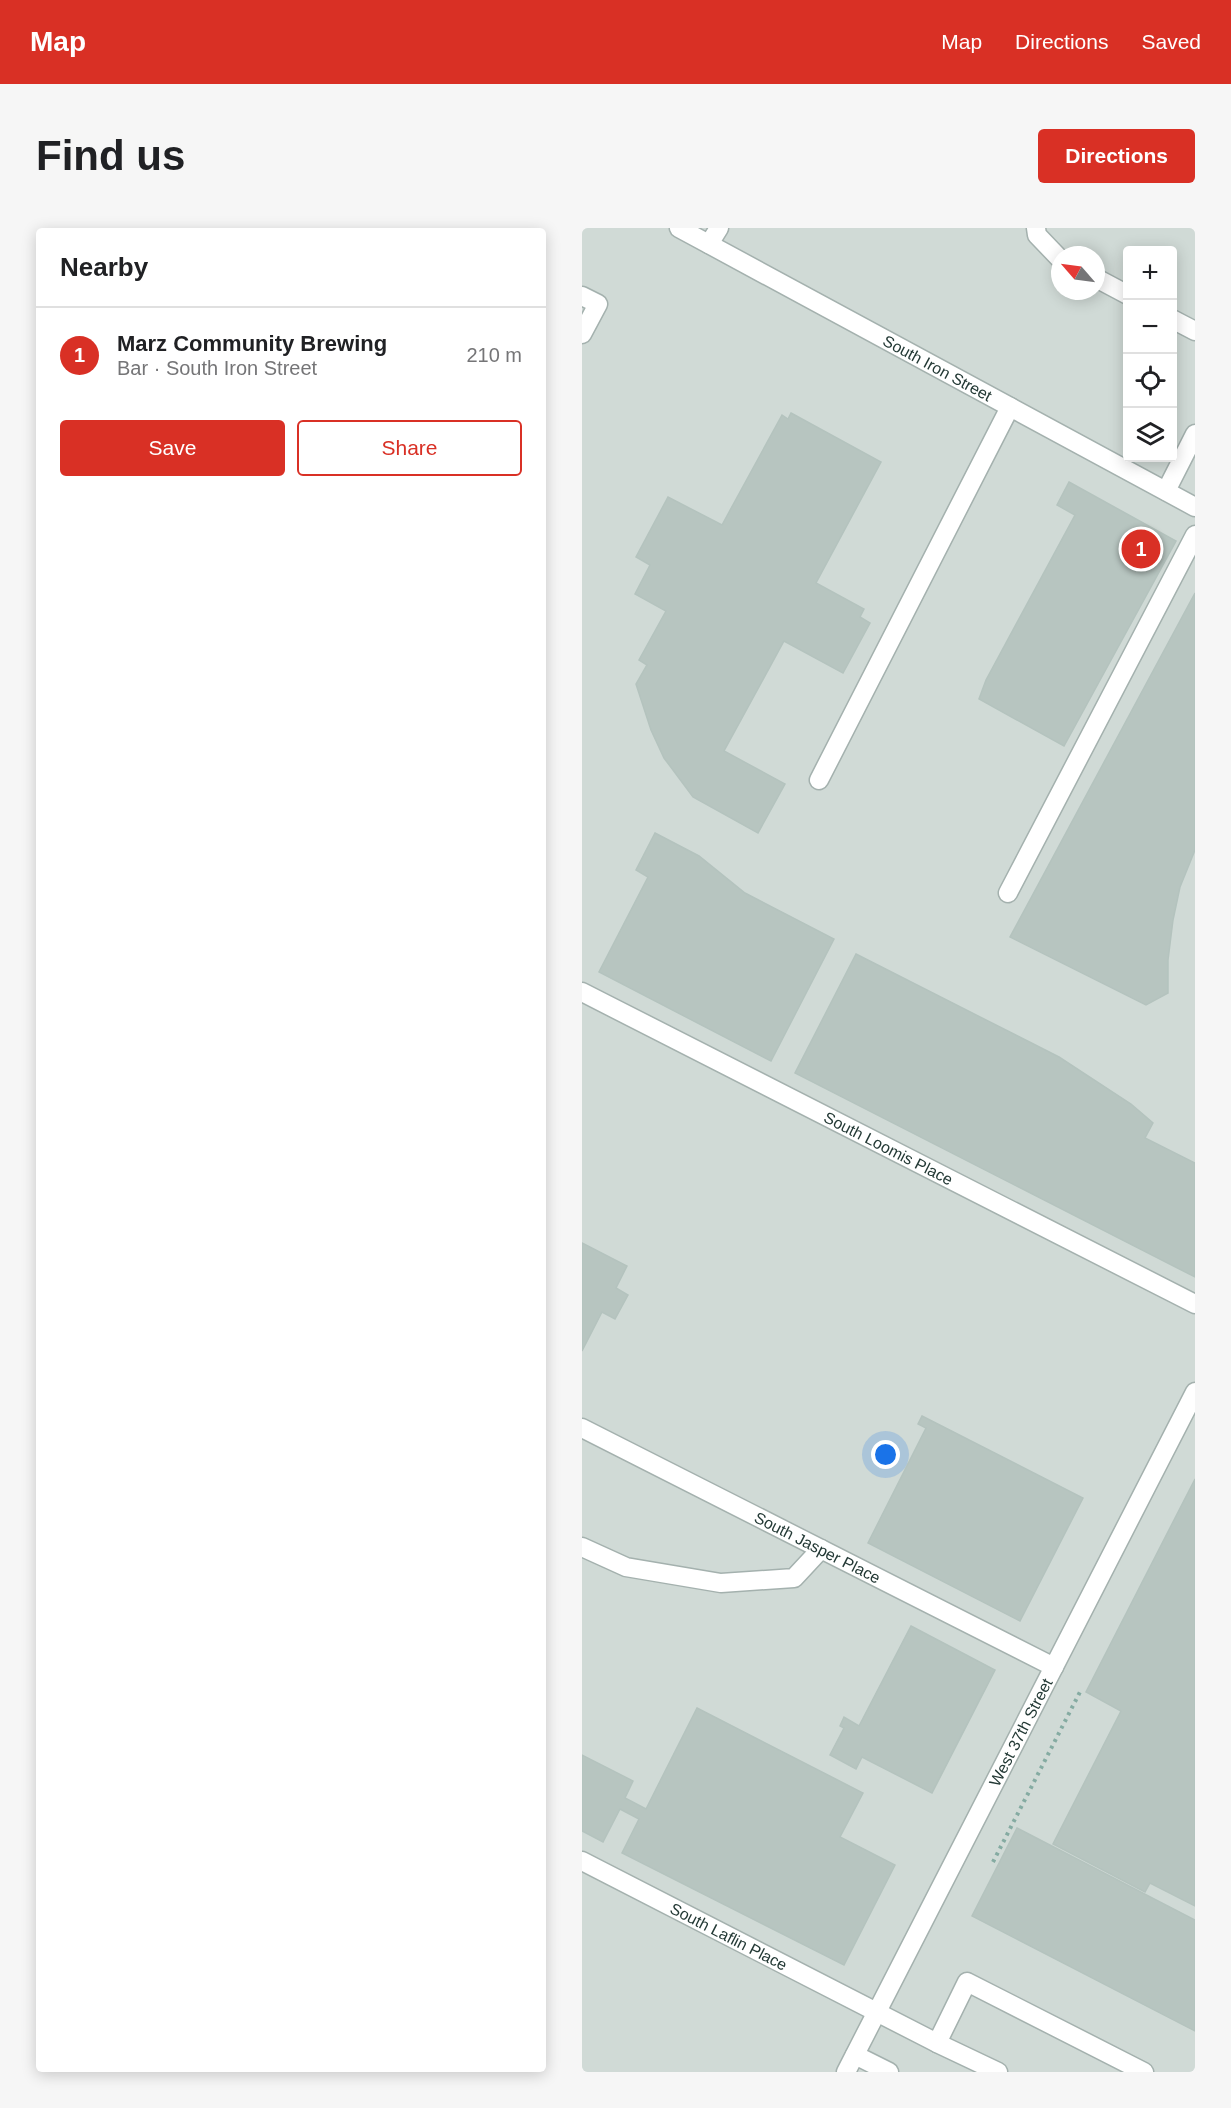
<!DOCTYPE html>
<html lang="en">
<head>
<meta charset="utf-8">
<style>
  body { margin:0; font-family:Helvetica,sans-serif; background:#f6f6f6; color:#202124 }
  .controls { position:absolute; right:18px; top:18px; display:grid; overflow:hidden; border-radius:6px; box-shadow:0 3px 15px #0003 }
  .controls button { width:54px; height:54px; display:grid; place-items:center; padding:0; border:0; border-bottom:2px solid #e0e0e0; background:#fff; color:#202124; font:30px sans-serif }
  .compass { position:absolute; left:469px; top:18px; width:54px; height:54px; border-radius:50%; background:#fff; box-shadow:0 3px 15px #0003; rotate:298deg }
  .you { position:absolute; left:304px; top:1227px; width:21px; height:21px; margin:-15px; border:4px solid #fff; border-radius:50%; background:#1a73e8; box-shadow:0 0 0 9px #1a73e833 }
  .badge { display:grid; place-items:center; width:39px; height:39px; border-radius:50%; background:#d93025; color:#fff; font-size:20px; font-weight:700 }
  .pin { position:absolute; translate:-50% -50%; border:3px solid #fff; box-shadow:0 2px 6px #0006 }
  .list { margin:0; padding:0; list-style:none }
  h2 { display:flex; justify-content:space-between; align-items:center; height:78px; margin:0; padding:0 24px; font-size:26px }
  h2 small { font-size:20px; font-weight:400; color:#757577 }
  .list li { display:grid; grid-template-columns:39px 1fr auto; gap:18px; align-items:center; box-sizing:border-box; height:96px; padding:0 24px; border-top:2px solid #e0e0e0 }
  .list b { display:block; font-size:22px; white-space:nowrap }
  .list p { margin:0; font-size:20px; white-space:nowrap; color:#757577 }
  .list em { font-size:20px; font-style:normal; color:#757577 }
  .actions { display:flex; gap:12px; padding:18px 24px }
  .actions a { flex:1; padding:14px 0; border:2px solid #d93025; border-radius:6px; text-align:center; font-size:21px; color:#d93025 }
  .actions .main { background:#d93025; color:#fff }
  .icon { flex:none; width:33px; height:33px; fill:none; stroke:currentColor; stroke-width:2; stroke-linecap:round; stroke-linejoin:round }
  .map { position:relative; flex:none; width:613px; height:1844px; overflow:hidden; border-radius:6px }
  header { display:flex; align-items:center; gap:36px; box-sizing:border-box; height:84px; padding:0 30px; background:#d93025; color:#fff }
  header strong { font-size:28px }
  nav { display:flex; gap:33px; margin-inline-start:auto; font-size:21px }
  .intro { display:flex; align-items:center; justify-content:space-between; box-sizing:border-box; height:144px; padding:0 36px }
  h1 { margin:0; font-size:42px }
  .button { padding:15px 27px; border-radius:6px; background:#d93025; color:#fff; font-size:21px; font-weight:700 }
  main { display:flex; gap:36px; padding:0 36px }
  aside { flex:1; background:#fff; border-radius:6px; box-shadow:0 3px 15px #0003 }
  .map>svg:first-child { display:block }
  .built { fill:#d0dad6; fill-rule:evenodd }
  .building { fill:#b7c5c0; stroke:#b4c3be; stroke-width:1.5 }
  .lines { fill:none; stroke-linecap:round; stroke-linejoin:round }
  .minor-casing { stroke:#a4b1ae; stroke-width:21 }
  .path { stroke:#85aba2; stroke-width:4; stroke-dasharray:3 4.5; stroke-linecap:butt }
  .minor { stroke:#fff; stroke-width:18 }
  .labels { text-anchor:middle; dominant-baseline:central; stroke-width:4.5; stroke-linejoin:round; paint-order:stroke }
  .street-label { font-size:16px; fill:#233935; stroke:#f1f7f5 }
</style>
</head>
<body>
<header>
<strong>Map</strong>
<nav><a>Map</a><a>Directions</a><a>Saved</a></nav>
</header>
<div class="intro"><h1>Find us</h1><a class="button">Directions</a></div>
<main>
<aside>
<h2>Nearby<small></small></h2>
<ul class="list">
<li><span class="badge">1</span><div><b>Marz Community Brewing</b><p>Bar · South Iron Street</p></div><em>210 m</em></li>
</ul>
<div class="actions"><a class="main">Save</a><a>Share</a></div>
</aside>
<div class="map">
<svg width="613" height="1844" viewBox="0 0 613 1844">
  <rect width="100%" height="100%" fill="#e1eae7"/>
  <!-- built -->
  <path class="built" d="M0 0H613V1844H0ZM546 22H590V230H546ZM478 27H514V63H478Z"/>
  <!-- building -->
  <g class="building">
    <path d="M209 185 299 234 234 355 282 381 278 389 288 395 261 445 202 413 142 523 203 556 176 605 111 569 82 530 69 502 54 456 65 437 57 432 84 383 53 366 68 337 54 329 86 269 140 297 200 187 206 191Z"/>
    <path d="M487 254 594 313 482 518 397 471 404 452 493 287 475 277Z"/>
    <path d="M613 365V622L598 659 591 692 586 732V765L564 777 428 709Z"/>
    <path d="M73 605 117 628 163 665 252 711 189 833 17 744 66 649 54 642Z"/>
    <path d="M274 726 477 829 549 876 571 895 563 910 613 935V1049L213 845Z"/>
    <path d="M0 1015 45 1038 34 1060 46 1067 33 1091 20 1084 0 1123Z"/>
    <path d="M340 1188 501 1270 438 1393 286 1315 344 1200 336 1196Z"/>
    <path d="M613 1251V1678L568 1655 563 1664 471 1616 539 1483 504 1464Z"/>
    <path d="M329 1398 413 1442 350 1565 280 1529 274 1541 248 1527 262 1500 258 1498 262 1489 277 1498Z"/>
    <path d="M115 1480 281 1565 258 1609 313 1637 262 1737 40 1625 57 1591 38 1581 21 1614 0 1603V1527L51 1553 43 1570 64 1581Z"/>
    <path d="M435 1600 613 1692V1803L390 1688Z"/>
  </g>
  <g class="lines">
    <defs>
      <g id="minor">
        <path id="s1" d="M97 0 613 279"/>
        <path d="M454 0 455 7 478 31"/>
        <path d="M127 16 137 0"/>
        <path d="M514 50 546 67"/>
        <path d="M0 68 16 76 0 106"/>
        <path d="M590 91 613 103"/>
        <path d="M584 263 613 206"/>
        <path d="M237 552 428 179"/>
        <path d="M426 665 613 307"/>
        <path id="s2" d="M0 764 613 1076"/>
        <path id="s3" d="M0 1200 472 1439"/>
        <path d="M0 1319 44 1339 139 1355 212 1350 239 1321"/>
        <path id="s4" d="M0 1633 355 1815 416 1844"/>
        <path d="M355 1815 385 1754 562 1844"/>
        <path d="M273 1827 307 1844"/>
        <path id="s5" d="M264 1844 613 1164"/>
      </g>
    </defs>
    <!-- minor casing -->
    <use href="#minor" class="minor-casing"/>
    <!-- path -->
    <path class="path" d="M411 1634 499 1462"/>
    <!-- minor -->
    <use href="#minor" class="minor"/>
  </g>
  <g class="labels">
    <!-- street labels -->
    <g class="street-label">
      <text stroke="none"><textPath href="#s1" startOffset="294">South Iron Street</textPath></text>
      <text stroke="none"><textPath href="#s2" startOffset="344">South Loomis Place</textPath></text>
      <text stroke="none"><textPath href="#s3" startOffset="264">South Jasper Place</textPath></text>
      <text stroke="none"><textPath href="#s5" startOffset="382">West 37th Street</textPath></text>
      <text stroke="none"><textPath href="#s4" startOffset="165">South Laflin Place</textPath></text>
    </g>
  </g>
</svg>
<div class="controls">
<button>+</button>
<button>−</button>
<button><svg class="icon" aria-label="locate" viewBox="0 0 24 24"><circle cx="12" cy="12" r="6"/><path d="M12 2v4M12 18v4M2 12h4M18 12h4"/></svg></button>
<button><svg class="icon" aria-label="layers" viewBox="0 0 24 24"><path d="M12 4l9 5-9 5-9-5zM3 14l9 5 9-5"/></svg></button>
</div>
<svg class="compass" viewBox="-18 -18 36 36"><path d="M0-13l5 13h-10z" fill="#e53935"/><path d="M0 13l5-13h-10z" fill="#757577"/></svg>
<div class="you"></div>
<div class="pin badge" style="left:559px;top:321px">1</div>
</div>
</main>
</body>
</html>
